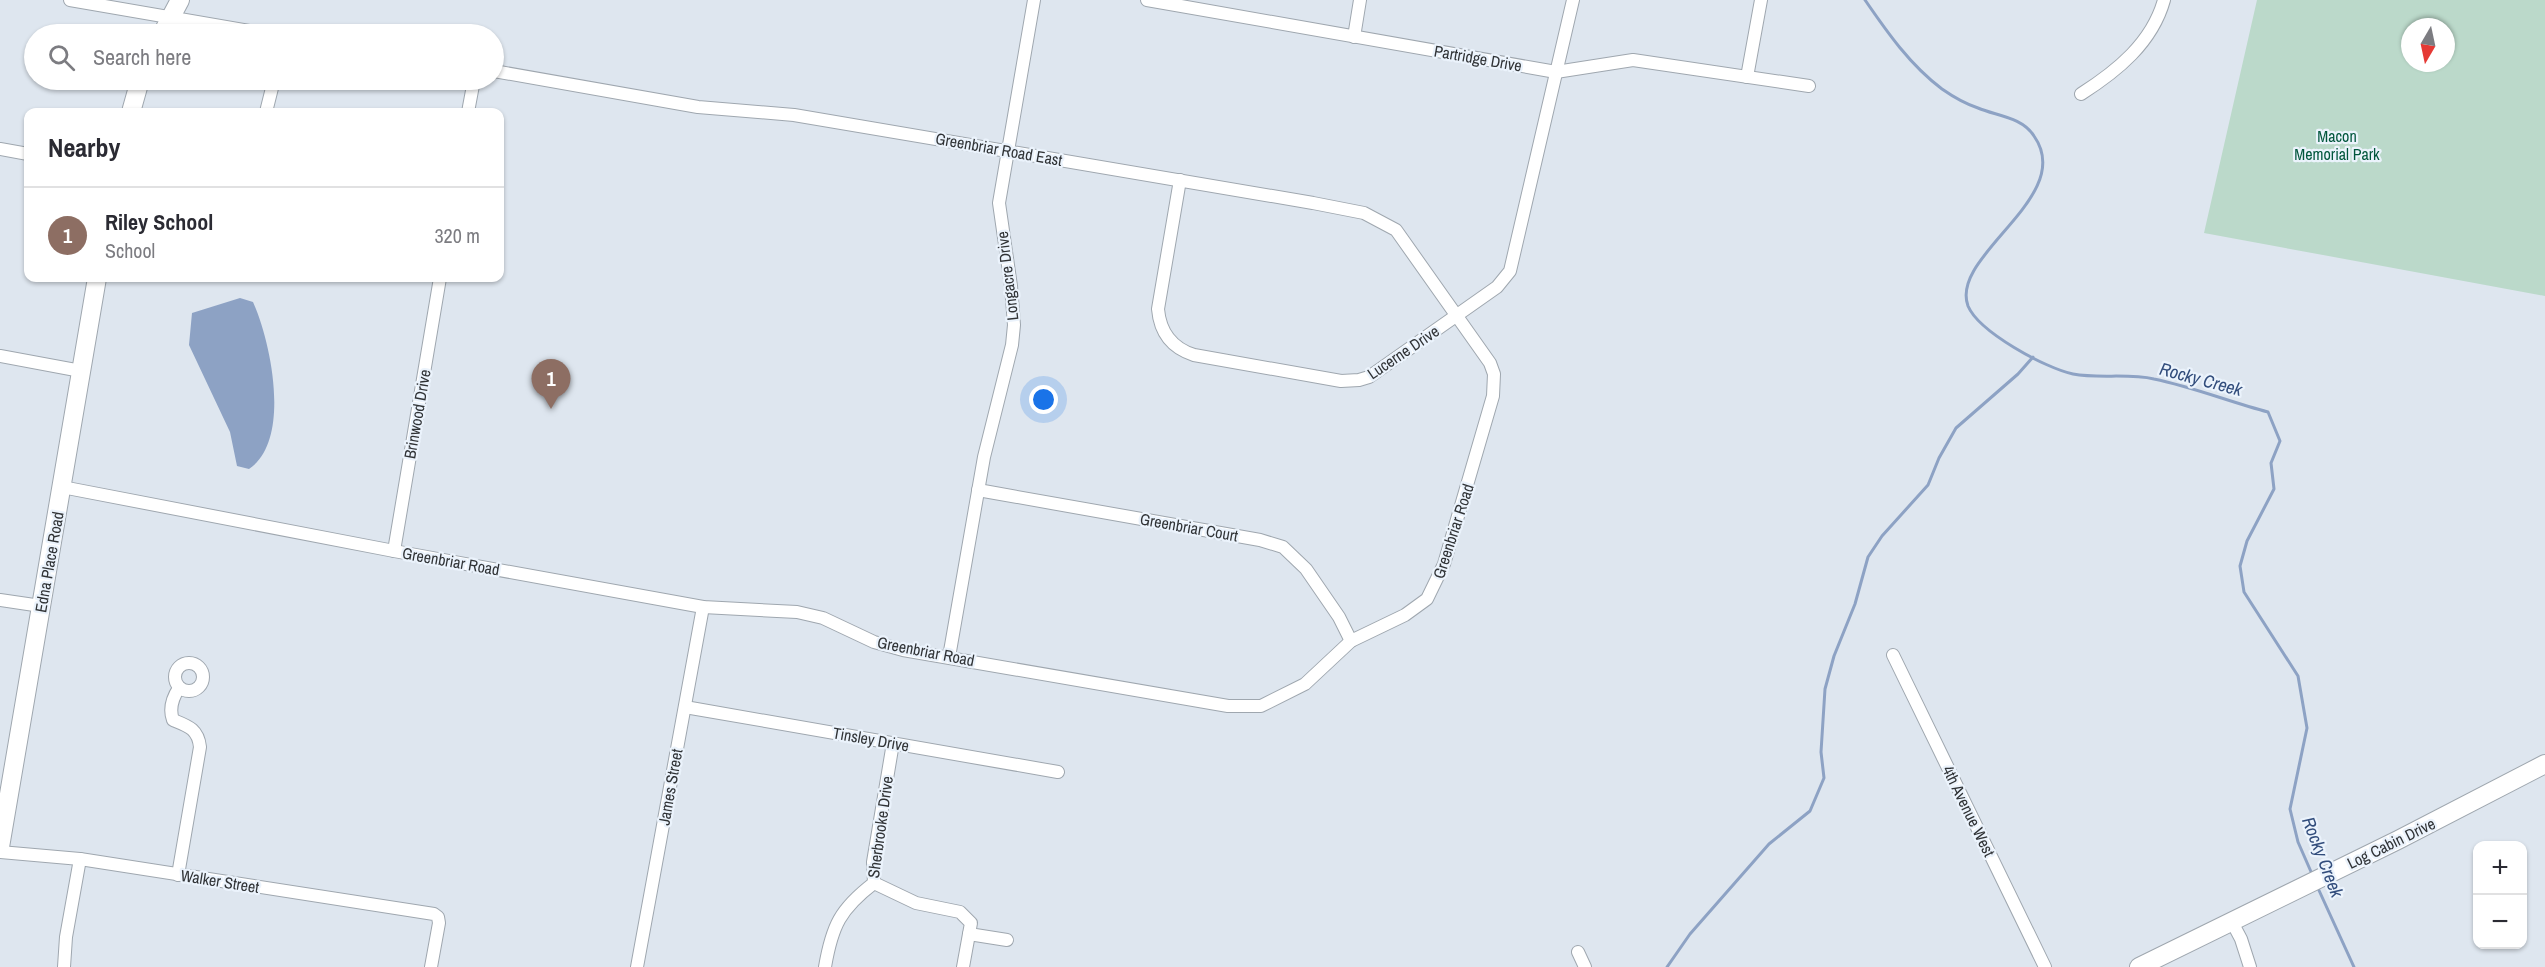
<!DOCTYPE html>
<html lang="en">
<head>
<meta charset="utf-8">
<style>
  body { margin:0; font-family:"Archivo Narrow",sans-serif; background:#f7f7f7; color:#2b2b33 }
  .controls { position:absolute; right:18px; bottom:18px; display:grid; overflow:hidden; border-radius:12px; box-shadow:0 2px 4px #0004 }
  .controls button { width:54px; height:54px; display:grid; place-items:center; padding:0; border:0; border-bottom:2px solid #e1e1e2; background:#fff; color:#2b2b33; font:30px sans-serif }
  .compass { position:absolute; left:2401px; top:18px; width:54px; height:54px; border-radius:50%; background:#fff; box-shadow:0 2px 4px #0004; rotate:189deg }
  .you { position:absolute; left:1044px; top:400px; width:21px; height:21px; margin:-15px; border:4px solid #fff; border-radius:50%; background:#1a73e8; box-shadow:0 0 0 9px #1a73e833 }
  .badge { display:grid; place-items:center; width:39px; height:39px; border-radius:50%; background:#3b8024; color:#fff; font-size:20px; font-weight:700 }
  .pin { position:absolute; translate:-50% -50px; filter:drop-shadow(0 2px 3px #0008) }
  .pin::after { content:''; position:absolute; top:32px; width:21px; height:18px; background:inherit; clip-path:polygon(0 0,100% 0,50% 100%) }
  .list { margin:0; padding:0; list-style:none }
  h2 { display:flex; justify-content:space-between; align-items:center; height:78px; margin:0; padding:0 24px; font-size:26px }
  h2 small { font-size:20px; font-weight:400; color:#7c7c81 }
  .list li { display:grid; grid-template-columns:39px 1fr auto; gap:18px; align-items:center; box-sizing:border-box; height:96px; padding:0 24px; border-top:2px solid #e1e1e2 }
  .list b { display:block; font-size:22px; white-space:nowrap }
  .list p { margin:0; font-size:20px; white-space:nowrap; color:#7c7c81 }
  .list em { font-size:20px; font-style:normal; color:#7c7c81 }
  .icon { flex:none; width:33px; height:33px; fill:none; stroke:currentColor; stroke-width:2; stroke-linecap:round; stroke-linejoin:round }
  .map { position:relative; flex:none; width:2545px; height:967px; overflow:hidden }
  .search { position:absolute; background:#fff; box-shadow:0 2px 4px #0004; left:24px; top:24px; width:480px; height:66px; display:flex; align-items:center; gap:15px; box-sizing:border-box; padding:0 21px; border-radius:33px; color:#7c7c81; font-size:22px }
  .panel { position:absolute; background:#fff; box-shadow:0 2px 4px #0004; left:24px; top:108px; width:480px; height:174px; border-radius:12px }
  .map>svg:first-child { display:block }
  .green { fill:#bbd9ca; fill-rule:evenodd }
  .water { fill:#8da2c4 }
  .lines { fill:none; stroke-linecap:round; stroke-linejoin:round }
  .stream { stroke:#8da2c4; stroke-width:3 }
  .street-casing { stroke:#9fa7af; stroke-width:14 }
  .secondary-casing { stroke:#9fa7af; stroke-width:20 }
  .street { stroke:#fff; stroke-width:12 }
  .secondary { stroke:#fff; stroke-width:18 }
  .labels { text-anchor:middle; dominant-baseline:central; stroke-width:4.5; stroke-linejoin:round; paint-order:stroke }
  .street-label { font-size:16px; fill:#303336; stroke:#ebf3fc }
  .park-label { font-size:16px; fill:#00563c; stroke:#ebf3fc }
  .water-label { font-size:18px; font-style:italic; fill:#324d7c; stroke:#ebf3fc }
</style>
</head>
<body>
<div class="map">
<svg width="2545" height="967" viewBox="0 0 2545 967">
  <rect width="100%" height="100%" fill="#dee6ef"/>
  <!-- green -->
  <path class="green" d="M2257 0H2545V296L2204 233ZM2410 27H2446V63H2410Z"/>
  <!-- water -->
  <path class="water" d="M240 298 253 302C271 342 292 440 249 469L237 466 230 432 189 345 192 313Z"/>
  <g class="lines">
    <!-- stream -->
    <g class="stream">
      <path d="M1865 0C1887 32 1910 65 1942 89 1952 96 1966 104 1978 108 1997 116 2022 117 2034 136 2077 197 1949 255 1968 306 1979 332 2045 368 2073 374 2099 379 2128 373 2154 379 2193 387 2230 402 2268 412L2280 441 2271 463 2274 489 2247 541 2240 566 2244 592 2298 676 2307 728 2290 809 2298 842 2312 874"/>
      <path d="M2317 886 2354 967"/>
      <path d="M1667 967 1690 934 1769 844 1810 811 1824 778 1821 752 1825 689 1834 656 1855 604 1868 557 1882 536 1928 485 1939 458 1956 428 2018 374 2033 357"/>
    </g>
    <defs>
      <g id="street">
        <path d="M70 0 267 34"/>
        <path d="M1147 0 1556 72 1633 60 1809 86"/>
        <path d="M1354 37 1360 0"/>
        <path d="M1747 77 1761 0"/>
        <path d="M2081 94C2117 71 2152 43 2164 0"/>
        <path d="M266 112 274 80"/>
        <path d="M468 112 474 80"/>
        <path d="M0 149 28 154"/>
        <path d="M1180 180 1158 309C1160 332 1172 348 1194 355L1341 381 1359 380 1369 377 1497 287 1510 271 1573 0"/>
        <path d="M0 356 81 371"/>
        <path d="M62 487 394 551 703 607 797 612 823 618 874 642 903 650 1228 706H1261L1305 684 1351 641 1405 615 1427 599 1444 564 1493 396 1494 374 1490 363 1396 230 1364 213 1313 203 794 115 698 107 494 71"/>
        <path d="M978 490 1260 540 1283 547 1306 569 1339 617 1351 641"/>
        <path d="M394 551 440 278"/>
        <path d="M0 600 41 606"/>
        <path d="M1893 655 2045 967"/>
        <path d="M949 657 984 457 1012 345 1014 325 1011 286 999 203 1034 0"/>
        <circle cx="189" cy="677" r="14"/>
        <path d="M685 707 1058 772"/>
        <path d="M0 852 80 859 434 914 438 917 439 923 431 967"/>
        <path d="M178 875 200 747C198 729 188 726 173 720 169 709 173 697 179 688"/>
        <path d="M874 883 916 903 960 912 971 923 969 934 1007 940"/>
        <path d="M874 883 873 862 893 743"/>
        <path d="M2232 922 2241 939 2250 967"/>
        <path d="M1578 952 1585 967"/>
        <path d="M64 967 66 937 80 859"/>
        <path d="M637 967 703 607"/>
        <path d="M825 967C832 926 840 909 874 883"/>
        <path d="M963 967 969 934"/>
      </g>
      <g id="secondary">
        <path d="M162 34 180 0"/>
        <path d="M131 112 140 80"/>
        <path d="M0 847 97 278"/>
        <path d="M2139 967 2398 840 2545 764"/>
      </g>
    </defs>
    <!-- street casing -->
    <use href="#street" class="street-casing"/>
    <!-- secondary casing -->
    <use href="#secondary" class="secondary-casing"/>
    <!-- street -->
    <use href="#street" class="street"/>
    <!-- secondary -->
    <use href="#secondary" class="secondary"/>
  </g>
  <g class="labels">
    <!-- street labels -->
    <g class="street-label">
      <text transform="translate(1478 58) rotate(10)">Partridge Drive</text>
      <text transform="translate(999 149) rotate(10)">Greenbriar Road East</text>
      <text transform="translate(1007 276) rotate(-97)">Longacre Drive</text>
      <text transform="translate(1403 352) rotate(-34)">Lucerne Drive</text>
      <text transform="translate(417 414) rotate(-80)">Brinwood Drive</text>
      <text transform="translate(1189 527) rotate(10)">Greenbriar Court</text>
      <text transform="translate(1453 531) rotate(-72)">Greenbriar Road</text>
      <text transform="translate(451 561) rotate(10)">Greenbriar Road</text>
      <text transform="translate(49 562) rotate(-80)">Edna Place Road</text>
      <text transform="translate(926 651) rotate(11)">Greenbriar Road</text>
      <text transform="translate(871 739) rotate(10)">Tinsley Drive</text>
      <text transform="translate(670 787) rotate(-80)">James Street</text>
      <text transform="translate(1969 811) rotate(64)">4th Avenue West</text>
      <text transform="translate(880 827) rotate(-82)">Sherbrooke Drive</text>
      <text transform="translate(2391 843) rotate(-26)">Log Cabin Drive</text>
      <text transform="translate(220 881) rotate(9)">Walker Street</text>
    </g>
    <!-- park labels -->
    <g class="park-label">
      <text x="2337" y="136">Macon<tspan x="2337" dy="18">Memorial Park</tspan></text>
    </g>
    <!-- water labels -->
    <g class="water-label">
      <text transform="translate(2201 379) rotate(15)">Rocky Creek</text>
      <text transform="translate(2323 857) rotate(69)">Rocky Creek</text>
    </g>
  </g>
</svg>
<div class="controls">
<button>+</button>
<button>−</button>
</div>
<svg class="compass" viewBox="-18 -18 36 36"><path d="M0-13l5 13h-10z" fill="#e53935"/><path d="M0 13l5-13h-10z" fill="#7c7c81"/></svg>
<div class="you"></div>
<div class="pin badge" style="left:551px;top:409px;background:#8d6e63">1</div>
<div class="search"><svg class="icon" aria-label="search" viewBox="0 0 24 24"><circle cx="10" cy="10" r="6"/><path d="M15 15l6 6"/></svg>Search here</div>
<section class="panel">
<h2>Nearby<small></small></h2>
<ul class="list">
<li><span class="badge" style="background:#8d6e63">1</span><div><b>Riley School</b><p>School</p></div><em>320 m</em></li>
</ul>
</section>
</div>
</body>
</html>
